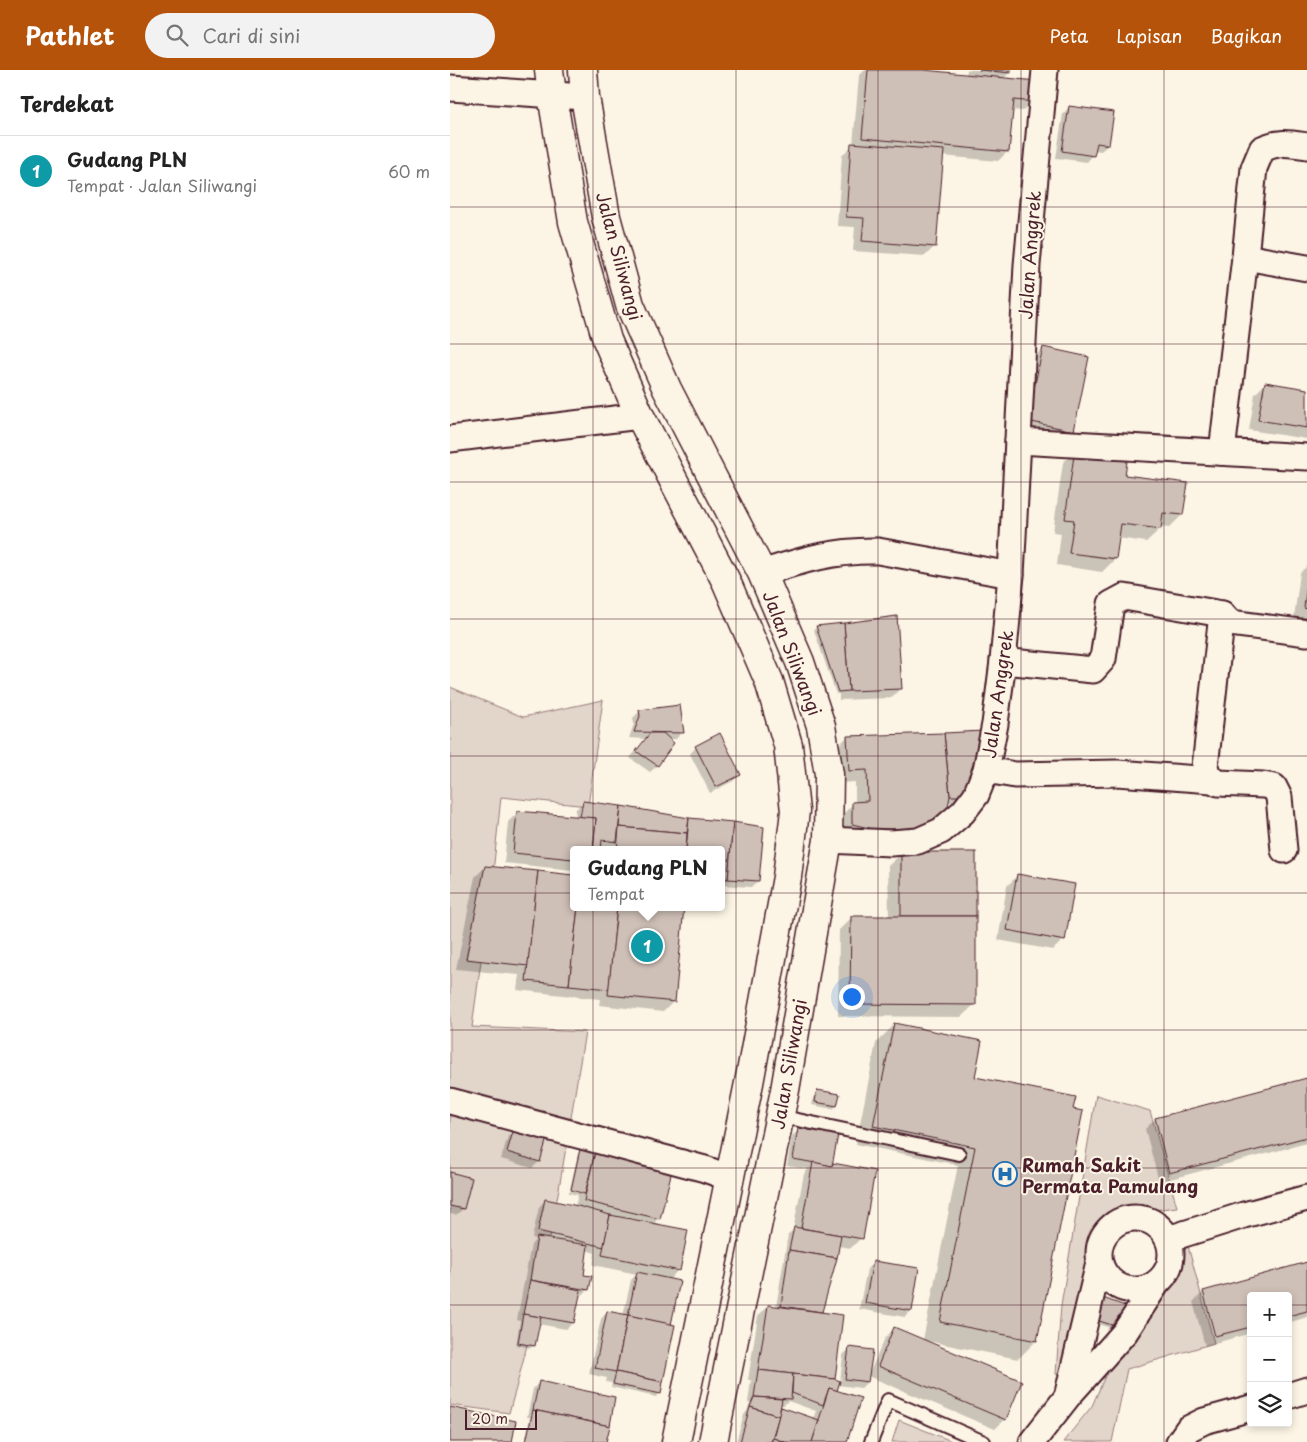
<!DOCTYPE html>
<html lang="id">
<head>
<meta charset="utf-8">
<style>
  body { margin:0; font-family:"Playpen Sans",sans-serif; background:#f2f2f2; color:#222 }
  .controls { position:absolute; right:15px; bottom:15px; display:grid; overflow:hidden; border-radius:5px; box-shadow:0 2px 8px #0003 }
  .controls button { width:45px; height:45px; display:grid; place-items:center; padding:0; border:0; border-bottom:1px solid #e0e0e0; background:#fff; color:#222; font:25px sans-serif }
  .scale { position:absolute; left:15px; bottom:12px; width:72px; box-sizing:border-box; padding-left:5px; border:2px solid #4a1f2b; border-top:0; font-size:14px; line-height:18px; white-space:nowrap; color:#4a1f2b; -webkit-text-stroke:4px #fcf5e5; paint-order:stroke }
  .you { position:absolute; left:401px; top:926px; width:18px; height:18px; margin:-12px; border:4px solid #fff; border-radius:50%; background:#1a73e8; box-shadow:0 0 0 8px #1a73e833 }
  .badge { display:grid; place-items:center; width:32px; height:32px; border-radius:50%; background:#b45309; color:#fff; font-size:16px; font-weight:700 }
  .pin { position:absolute; translate:-50% -50%; border:2px solid #fff; box-shadow:0 1px 5px #0006 }
  .popup { position:absolute; left:120px; top:776px; width:155px; height:65px; box-sizing:border-box; display:grid; place-content:center; border-radius:5px; background:#fff; filter:drop-shadow(0 1px 4px #0005); font-size:16px; white-space:nowrap; color:#767676 }
  .popup b { font-size:19px; color:#222 }
  .popup::after { content:''; position:absolute; left:50%; top:100%; margin-left:-10px; border:10px solid transparent; border-top-color:#fff }
  .list { margin:0; padding:0; list-style:none }
  h2 { display:flex; justify-content:space-between; align-items:center; height:65px; margin:0; padding:0 20px; font-size:21px }
  h2 small { font-size:16px; font-weight:400; color:#767676 }
  .list li { display:grid; grid-template-columns:32px 1fr auto; gap:15px; align-items:center; box-sizing:border-box; height:70px; padding:0 20px; border-top:1px solid #e0e0e0 }
  .list b { display:block; font-size:19px; white-space:nowrap }
  .list p { margin:0; font-size:16px; white-space:nowrap; color:#767676 }
  .list em { font-size:16px; font-style:normal; color:#767676 }
  .icon { flex:none; width:28px; height:28px; fill:none; stroke:currentColor; stroke-width:2; stroke-linecap:round; stroke-linejoin:round }
  .map { position:relative; flex:none; width:857px; height:1372px; overflow:hidden }
  header { display:flex; align-items:center; gap:30px; box-sizing:border-box; height:70px; padding:0 25px; background:#b45309; color:#fff }
  header strong { font-size:24px }
  nav { display:flex; gap:28px; margin-inline-start:auto; font-size:18px }
  .search { width:350px; height:45px; background:#f2f2f2; display:flex; align-items:center; gap:12px; box-sizing:border-box; padding:0 18px; border-radius:28px; color:#767676; font-size:19px }
  main { display:flex }
  aside { flex:1; background:#fff }
  .map>svg:first-child { display:block }
  .green { fill:#e2d5ca; stroke:#967a7a }
  .shadow { fill:#0003; fill-rule:evenodd }
  .building { fill:#cfc0b7; stroke:#4a1f2b }
  .lines { fill:none; stroke-linecap:round; stroke-linejoin:round }
  .lane-casing { stroke:#4a1f2b; stroke-width:16 }
  .street-casing { stroke:#4a1f2b; stroke-width:29 }
  .primary-casing { stroke:#4a1f2b; stroke-width:31 }
  .lane { stroke:#fcf5e5; stroke-width:12 }
  .street { stroke:#fcf5e5; stroke-width:25 }
  .primary { stroke:#fcf5e5; stroke-width:28 }
  .grid { fill:none; stroke:#4a1f2b; stroke-width:1; stroke-opacity:0.55 }
  .labels { text-anchor:middle; dominant-baseline:central; stroke-width:4; stroke-linejoin:round; paint-order:stroke }
  .street-label { font-size:18px; fill:#4a1f2b; stroke:#fcf5e5 }
  .poi-label { font-size:18px; font-weight:bold; fill:#4a1f2b; stroke:#fcf5e5; text-anchor:start }
</style>
</head>
<body>
<header>
<strong>Pathlet</strong>
<div class="search"><svg class="icon" aria-label="search" viewBox="0 0 24 24"><circle cx="10" cy="10" r="6"/><path d="M15 15l6 6"/></svg>Cari di sini</div>
<nav><a>Peta</a><a>Lapisan</a><a>Bagikan</a></nav>
</header>
<main>
<aside>
<h2>Terdekat<small></small></h2>
<ul class="list">
<li><span class="badge" style="background:#0f9aa8">1</span><div><b>Gudang PLN</b><p>Tempat · Jalan Siliwangi</p></div><em>60 m</em></li>
</ul>
</aside>
<div class="map">
<svg width="857" height="1372" viewBox="0 0 857 1372">
  <rect width="100%" height="100%" fill="#fcf5e5"/>
  <filter id="ink" filterUnits="userSpaceOnUse"><feTurbulence type="fractalNoise" baseFrequency=".02" numOctaves="2"/><feDisplacementMap in="SourceGraphic" scale="10" xChannelSelector="R" yChannelSelector="G"/><feConvolveMatrix kernelMatrix="1 2 1 2 8 2 1 2 1" color-interpolation-filters="sRGB"/></filter>
  <g filter="url(#ink)">
    <!-- green -->
    <g class="green">
      <path d="M0 617 73 647 153 630 138 736 51 727 43 803 22 957 135 962C114 1089 95 1219 59 1343L0 1335Z"/>
      <path d="M646 1025 700 1041 727 1137 703 1140 675 1138 655 1148 639 1170 640 1202 610 1306 606 1304 611 1235Z"/>
      <path d="M738 1176 764 1273 677 1299 662 1372H613L642 1336 656 1304 700 1233 722 1209 728 1188Z"/>
      <path d="M449 1350 504 1372H442Z"/>
    </g>
    <!-- shadow -->
    <g class="shadow">
      <path d="M415 0H459L516 5 517 0H560V2L553 9 583 31 573 41 562 40 558 81 548 91 492 86 485 176 475 186 403 181 405 157 387 156 392 85 403 75 409 6Z"/>
      <path d="M619 37 658 75 651 81 644 80 643 85 637 92 606 88 613 44Z"/>
      <path d="M593 278 622 360 612 370 568 361 583 288Z"/>
      <path d="M815 314 857 321V369L799 360 805 324Z"/>
      <path d="M626 379 674 406 732 445 719 458 710 457V459L696 472 668 468 665 489 652 502 607 495 611 463 603 462 613 393Z"/>
      <path d="M857 496V550L844 548 850 503Z"/>
      <path d="M367 557 451 618 441 628 389 630V624H386L364 560Z"/>
      <path d="M229 636 232 662 226 669H218L222 674 207 696 200 702 180 688 196 669 179 668 184 654 183 648 189 642Z"/>
      <path d="M397 667 525 695 507 732H498L481 760 390 767V747L403 734 405 733V712L387 713 384 680Z"/>
      <path d="M246 677 289 705 283 711 260 723 240 684Z"/>
      <path d="M133 733 171 737 238 750 283 753 308 811 301 817 271 815V780H158V778L150 777 123 780V800L54 793 58 752 68 742 125 748 126 739ZM159 769V772L146 770Z"/>
      <path d="M452 783 525 934 511 947 388 946 389 860 402 847H439L438 796Z"/>
      <path d="M35 797 123 806V837H233L223 932 213 942 149 935 150 929 67 920 69 905 6 899 25 807Z"/>
      <path d="M567 806 613 870 603 880 548 870 557 816Z"/>
      <path d="M444 955 524 1008 586 1271 568 1289 478 1271 477 1272 555 1349 545 1359 418 1306 435 1268 445 1258 473 1270 508 1095 406 1074 426 973Z"/>
      <path d="M857 1009V1073L709 1112 695 1059 705 1049Z"/>
      <path d="M368 1021 386 1036 383 1039 362 1035 365 1024Z"/>
      <path d="M65 1060 96 1069 89 1092 82 1098 51 1089 58 1066Z"/>
      <path d="M349 1060 381 1094 424 1102 411 1168 401 1178 388 1176 370 1243 384 1308 390 1312 393 1285 400 1278 417 1312 411 1318 388 1315 386 1322 396 1372H286L294 1345 297 1341 300 1333H298L301 1310H298L308 1246 318 1236 326 1237 338 1165 343 1160 354 1104 358 1099 337 1096 342 1066ZM338 1331 366 1341 363 1349 331 1339 329 1341 330 1335H334Z"/>
      <path d="M131 1080 220 1101 209 1148 203 1154 228 1200 219 1210V1255L209 1324 206 1327 161 1317 162 1313 156 1312 157 1308 139 1304 151 1249 157 1242 173 1246 181 1210 187 1204 143 1195 145 1183 136 1180 132 1206 138 1220 131 1226H128L123 1253 116 1259 88 1254 84 1275 81 1278 66 1275 70 1251 67 1250 81 1175 86 1169 82 1168 89 1137 95 1130 125 1136 128 1125 119 1123V1121L129 1123V1121L120 1119 128 1083Z"/>
      <path d="M0 1104 13 1139 6 1145 0 1144Z"/>
      <path d="M424 1192 461 1241 455 1247 409 1239 417 1199Z"/>
      <path d="M857 1193V1247L838 1253V1226H801V1263L755 1276 743 1232 753 1222Z"/>
      <path d="M674 1237 664 1259 644 1253Z"/>
      <path d="M89 1312 155 1372H75L80 1347H77L83 1319Z"/>
    </g>
    <!-- building -->
    <g class="building">
      <path d="M418 0H473L587 11 585 32 564 30 559 82 412 68Z"/>
      <path d="M529 0H561V3Z"/>
      <path d="M619 36 664 42 659 75 647 73 644 86 612 81Z"/>
      <path d="M401 73 494 80 486 177 412 171 414 148 396 147Z"/>
      <path d="M593 277 639 287 624 361 577 351Z"/>
      <path d="M815 312 857 319V358L808 350Z"/>
      <path d="M625 378 678 385 675 405 738 413 733 445 713 443 711 459 671 454 666 489 619 483 624 450 615 449Z"/>
      <path d="M857 513V539L854 538Z"/>
      <path d="M447 546 452 619 399 621 394 553Z"/>
      <path d="M394 553 399 621 388 622 366 556Z"/>
      <path d="M230 635 234 663 184 662 190 646 189 640Z"/>
      <path d="M533 661 526 695 515 726H500L494 663Z"/>
      <path d="M200 663H213L224 673 208 696 186 681Z"/>
      <path d="M270 663 291 705 266 717 245 676Z"/>
      <path d="M494 663 500 726 496 747 463 759H423L402 754V732L418 731 417 700 399 701 397 666Z"/>
      <path d="M133 731 171 736 167 772 152 770 151 780H143L146 748 130 747Z"/>
      <path d="M171 736 239 748 237 763 169 757Z"/>
      <path d="M67 741 146 748 143 780H123V789L63 783Z"/>
      <path d="M239 748 283 752 278 809 271 808V780H236Z"/>
      <path d="M283 752 314 757 309 811 278 809Z"/>
      <path d="M169 757 237 763 236 780H167Z"/>
      <rect x="451" y="782" width="75" height="64"/>
      <path d="M35 796 88 801 78 896 16 889Z"/>
      <path d="M88 801 123 805V837H128L119 915 76 911Z"/>
      <path d="M567 804 625 814 615 871 557 860Z"/>
      <path d="M128 837H167L159 919 119 915Z"/>
      <path d="M167 837H234L225 932 158 925Z"/>
      <path d="M401 846H526V935L400 934Z"/>
      <path d="M444 953 532 971 525 1007 626 1027 623 1039 633 1041 587 1271 490 1252 525 1077 423 1056Z"/>
      <path d="M857 1008V1067L719 1103 705 1048Z"/>
      <path d="M367 1020 390 1024 387 1036 365 1032Z"/>
      <path d="M64 1058 97 1068 90 1092 57 1082Z"/>
      <path d="M348 1058 388 1065 382 1096 343 1089Z"/>
      <path d="M130 1079 145 1082 135 1124 121 1120Z"/>
      <path d="M145 1082 222 1100 210 1149 134 1131Z"/>
      <path d="M363 1092 382 1096 383 1093 425 1101 413 1169 351 1158Z"/>
      <path d="M0 1102 22 1108 14 1139 0 1136Z"/>
      <path d="M95 1129 128 1136 160 1145 154 1177 88 1161Z"/>
      <path d="M160 1145 238 1160 230 1201 152 1185Z"/>
      <path d="M344 1157 391 1165 387 1188 339 1180Z"/>
      <path d="M87 1167 138 1175 134 1205 142 1206 139 1220 80 1210Z"/>
      <path d="M339 1180 387 1188 372 1242 331 1236Z"/>
      <path d="M423 1191 469 1198 462 1241 415 1233Z"/>
      <path d="M857 1192V1241L838 1246V1226H801V1257L765 1266 753 1221Z"/>
      <path d="M187 1202 230 1211 221 1255 178 1245Z"/>
      <path d="M80 1210 131 1220 124 1253 73 1244Z"/>
      <path d="M653 1228 675 1236 668 1257 646 1250Z"/>
      <path d="M318 1235 393 1245 385 1309 308 1300Z"/>
      <path d="M157 1241 178 1245 166 1302 145 1298Z"/>
      <path d="M73 1244 91 1247 85 1276 68 1273Z"/>
      <path d="M178 1245 225 1255 213 1312 166 1302Z"/>
      <path d="M444 1257 572 1311 556 1350 428 1296Z"/>
      <path d="M399 1277 423 1280 418 1312 395 1309Z"/>
      <path d="M308 1300 343 1304 341 1329 304 1327Z"/>
      <path d="M166 1302 213 1312 211 1324 163 1314Z"/>
      <path d="M343 1304 385 1309 390 1311 387 1321 379 1318 373 1335 342 1323Z"/>
      <path d="M89 1311 165 1327 160 1356 83 1340Z"/>
      <path d="M379 1318 411 1328 397 1372H362Z"/>
      <path d="M304 1327 332 1329 329 1346 300 1337Z"/>
      <path d="M0 1337 66 1351 62 1372H0Z"/>
      <path d="M300 1337 329 1346 321 1372H290Z"/>
      <path d="M331 1337 369 1350 362 1372H335L323 1368Z"/>
      <path d="M83 1340 160 1356 156 1372H76Z"/>
      <path d="M323 1368 335 1372H321Z"/>
    </g>
    <g class="lines">
      <defs>
        <g id="lane">
          <path d="M329 1046 509 1084"/>
          <path d="M421 1372 438 1330 534 1372"/>
        </g>
        <g id="street">
          <path d="M0 18 135 27"/>
          <path d="M795 187 857 198"/>
          <path d="M0 369 190 346"/>
          <path d="M568 371 857 387"/>
          <path d="M772 382 795 187 804 98 812 79C830 71 838 73 857 76"/>
          <path d="M312 503C352 490 385 480 428 481L561 505"/>
          <path d="M772 544 755 697 758 706 768 713 813 715 824 717 829 727 834 780"/>
          <path d="M553 591 643 600 653 589 661 534 674 527 772 544 780 553 857 563"/>
          <path d="M536 700 565 705 667 703 762 710"/>
          <path d="M378 770 441 773 468 771 491 761 513 742 526 725 536 700 545 654 553 591 561 505 577 195 595 0"/>
          <path d="M0 1031 255 1099 280 1108"/>
          <circle cx="685" cy="1184" r="36"/>
          <path d="M718 1169 794 1145 857 1128"/>
          <path d="M618 1323 649 1193"/>
          <path d="M838 1326 857 1320"/>
          <path d="M582 1372 618 1326 675 1262 707 1213"/>
          <path d="M729 1372 738 1359 754 1351 801 1338"/>
        </g>
        <g id="primary">
          <path d="M99 0 102 25 123 152 157 270 190 346 276 511 319 611 338 675 345 741 337 807 299 1013 226 1372"/>
          <path d="M133 0 135 27 156 147 180 235 217 319 312 503 350 592 371 656 379 704 378 770 335 1020 263 1372"/>
        </g>
      </defs>
      <!-- lane casing -->
      <use href="#lane" class="lane-casing"/>
      <!-- street casing -->
      <use href="#street" class="street-casing"/>
      <!-- primary casing -->
      <use href="#primary" class="primary-casing"/>
      <!-- lane -->
      <use href="#lane" class="lane"/>
      <!-- street -->
      <use href="#street" class="street"/>
      <!-- primary -->
      <use href="#primary" class="primary"/>
    </g>
  </g>
  <!-- grid -->
  <path class="grid" d="M143 0V1372M286 0V1372M428 0V1372M571 0V1372M714 0V1372M0 137H857M0 274H857M0 412H857M0 549H857M0 686H857M0 823H857M0 960H857M0 1098H857M0 1235H801M838 1235H857"/>
  <!-- icons -->
  <defs>
    <symbol id="hospital-ring" viewBox="-11 -11 22 22"><circle r="9.5" fill="#fcf5e5" stroke="#1f6fb2" stroke-width="1.5"/><path d="M-5-5h3v3.5h4V-5h3V5h-3V1.5h-4V5h-3Z" fill="#1f6fb2"/></symbol>
  </defs>
  <g fill-rule="evenodd">
    <use href="#hospital-ring" x="541" y="1090" width="28" height="28"/>
  </g>
  <g class="labels">
    <!-- street labels -->
    <g class="street-label">
      <text transform="translate(579 185) rotate(-86)">Jalan Anggrek</text>
      <text transform="translate(170 186) rotate(75)">Jalan Siliwangi</text>
      <text transform="translate(343 583) rotate(69)">Jalan Siliwangi</text>
      <text transform="translate(547 624) rotate(-82)">Jalan Anggrek</text>
      <text transform="translate(338 994) rotate(-80)">Jalan Siliwangi</text>
    </g>
    <!-- poi labels -->
    <g class="poi-label">
      <text x="572" y="1094">Rumah Sakit<tspan x="572" dy="21">Permata Pamulang</tspan></text>
    </g>
  </g>
</svg>
<div class="controls">
<button>+</button>
<button>−</button>
<button><svg class="icon" aria-label="layers" viewBox="0 0 24 24"><path d="M12 4l9 5-9 5-9-5zM3 14l9 5 9-5"/></svg></button>
</div>
<div class="scale">20 m</div>
<div class="you"></div>
<div class="pin badge" style="left:197px;top:876px;background:#0f9aa8">1</div>
<div class="popup"><b>Gudang PLN</b>Tempat</div>
</div>
</main>
</body>
</html>
